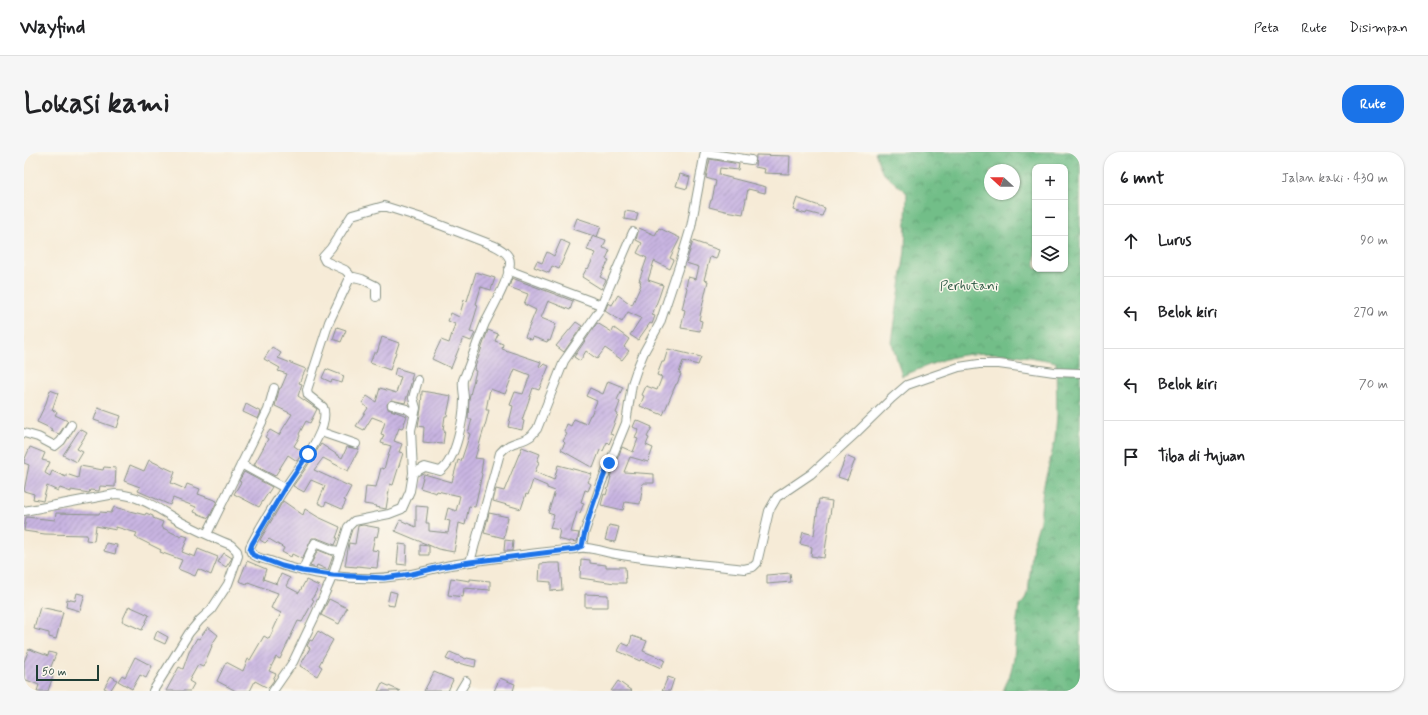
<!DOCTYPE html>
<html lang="id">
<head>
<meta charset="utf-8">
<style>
  body { margin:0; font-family:Mynerve,sans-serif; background:#f6f6f6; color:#202124 }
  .controls { position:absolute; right:12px; top:12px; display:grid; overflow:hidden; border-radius:8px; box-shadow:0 1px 3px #0004 }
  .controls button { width:36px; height:36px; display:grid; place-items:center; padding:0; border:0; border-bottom:1px solid #e0e0e0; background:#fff; color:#202124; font:20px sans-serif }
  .compass { position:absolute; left:960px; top:12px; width:36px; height:36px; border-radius:50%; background:#fff; box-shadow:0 1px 3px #0004; rotate:291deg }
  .scale { position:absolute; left:12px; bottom:10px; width:63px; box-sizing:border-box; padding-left:4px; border:2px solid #1f3d34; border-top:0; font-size:11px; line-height:14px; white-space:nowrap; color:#1f3d34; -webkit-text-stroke:3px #fbf7ec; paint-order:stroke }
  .stop { position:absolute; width:12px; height:12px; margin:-9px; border:3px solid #1a73e8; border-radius:50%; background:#fff }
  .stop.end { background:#1a73e8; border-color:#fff; box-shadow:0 1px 4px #0008 }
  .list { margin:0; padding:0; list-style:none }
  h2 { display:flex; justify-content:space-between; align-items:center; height:52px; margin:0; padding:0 16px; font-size:17px }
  h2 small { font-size:13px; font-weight:400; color:#757577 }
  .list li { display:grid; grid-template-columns:26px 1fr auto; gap:12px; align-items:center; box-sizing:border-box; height:72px; padding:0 16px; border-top:1px solid #e0e0e0 }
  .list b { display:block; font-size:15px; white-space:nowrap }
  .list em { font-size:13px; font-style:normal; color:#757577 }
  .icon { flex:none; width:22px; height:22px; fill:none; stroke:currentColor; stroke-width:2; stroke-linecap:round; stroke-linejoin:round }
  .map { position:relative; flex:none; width:1056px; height:539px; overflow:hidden; border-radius:16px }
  header { display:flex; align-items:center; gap:24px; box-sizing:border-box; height:56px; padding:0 20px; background:#fff; border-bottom:1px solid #e0e0e0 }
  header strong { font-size:19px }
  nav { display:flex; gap:22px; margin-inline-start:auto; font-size:14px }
  .intro { display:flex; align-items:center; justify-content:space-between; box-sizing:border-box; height:96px; padding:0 24px }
  h1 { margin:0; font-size:28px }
  .button { padding:10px 18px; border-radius:16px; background:#1a73e8; color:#fff; font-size:14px; font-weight:700 }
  main { display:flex; gap:24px; padding:0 24px }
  aside { flex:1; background:#fff; border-radius:16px; box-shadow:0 1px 3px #0004 }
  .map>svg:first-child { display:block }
  .forest { fill:url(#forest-crowns); stroke:#487e5e; fill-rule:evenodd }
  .building { fill:url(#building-hatch) }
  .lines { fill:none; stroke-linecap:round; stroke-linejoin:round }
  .minor-casing { stroke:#8a9486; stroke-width:10 }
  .minor { stroke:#fff; stroke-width:8 }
  .route { stroke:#1a73e8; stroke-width:5 }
  .labels { text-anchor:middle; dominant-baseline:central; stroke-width:3; stroke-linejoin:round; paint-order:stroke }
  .park-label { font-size:14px; fill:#355e4a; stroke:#fbf7ec }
</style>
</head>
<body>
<header>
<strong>Wayfind</strong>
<nav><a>Peta</a><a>Rute</a><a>Disimpan</a></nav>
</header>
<div class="intro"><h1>Lokasi kami</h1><a class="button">Rute</a></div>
<main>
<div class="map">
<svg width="1056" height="539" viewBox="0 0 1056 539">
  <defs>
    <pattern id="forest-crowns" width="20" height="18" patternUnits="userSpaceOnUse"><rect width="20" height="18" fill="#72be88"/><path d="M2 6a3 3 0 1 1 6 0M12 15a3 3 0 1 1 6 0" fill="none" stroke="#5d9c70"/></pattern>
    <pattern id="building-hatch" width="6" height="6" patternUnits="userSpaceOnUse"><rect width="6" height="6" fill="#c9b5e2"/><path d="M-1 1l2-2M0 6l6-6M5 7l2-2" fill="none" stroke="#a394b8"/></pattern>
  </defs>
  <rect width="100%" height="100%" fill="#fbf7ec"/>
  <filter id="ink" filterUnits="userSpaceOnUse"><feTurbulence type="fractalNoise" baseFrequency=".025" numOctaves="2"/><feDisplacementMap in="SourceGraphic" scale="8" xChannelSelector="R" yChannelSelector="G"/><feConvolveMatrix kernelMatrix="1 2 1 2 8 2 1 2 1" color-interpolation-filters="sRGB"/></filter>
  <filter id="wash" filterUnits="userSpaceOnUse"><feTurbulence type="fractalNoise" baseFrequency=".012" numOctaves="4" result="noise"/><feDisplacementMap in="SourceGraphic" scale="16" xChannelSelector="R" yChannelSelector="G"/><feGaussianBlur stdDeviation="0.9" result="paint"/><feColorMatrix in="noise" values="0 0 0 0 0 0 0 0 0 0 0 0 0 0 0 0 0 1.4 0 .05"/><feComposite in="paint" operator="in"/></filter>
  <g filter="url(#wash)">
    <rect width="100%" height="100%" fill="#f6ebd7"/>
    <!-- forest -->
    <path class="forest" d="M851 0H1056V539H979L986 523 990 507 992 476 995 455 1001 449 1004 442 1009 392 1016 369 1019 337 1031 288 1033 263 1032 210C999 203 966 198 933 204 915 208 896 217 878 224L868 191 881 99 883 41 858 20ZM1011 15H1041V117H1011ZM966 18H990V42H966Z"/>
    <g id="blocks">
      <!-- building -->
      <g class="building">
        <path d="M732 3 766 4 765 22 740 21 741 17 731 15Z"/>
        <path d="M686 7 715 12 714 18 696 16 695 23 742 35 741 41 724 37 719 62 701 59 685 55 687 48H688L692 29 682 26Z"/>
        <path d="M656 22 666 25 663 37 652 34Z"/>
        <path d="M773 46 801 56 798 64 783 60 782 62 769 58Z"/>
        <path d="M601 59 614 61 612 69 600 67Z"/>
        <path d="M553 66 577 74 573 85 549 77Z"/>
        <path d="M615 76 631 83 635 76 656 86 646 106 650 108 646 117 630 109 624 128 639 133 635 145 628 163 631 164 628 172 626 171 614 188 606 183 617 166 604 160 598 170 581 159 584 151 588 153 594 143 608 153 617 133 616 132 617 129H615L623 106 613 101 618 91 612 88Z"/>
        <path d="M569 83 582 88 579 96 586 98 582 107 585 108 576 125 582 128 577 137 558 125 563 116 564 117 572 101 563 98Z"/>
        <path d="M537 88 546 92 535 117 528 114 525 121 510 115 513 109 518 111 523 100 530 104Z"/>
        <path d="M669 89 695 98 692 107 686 105 680 128 684 129 675 168 678 169 676 179 657 176 661 158 658 157 663 136 662 135 664 125 672 127 675 115 662 111Z"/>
        <path d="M452 120 471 126 467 138 457 135 452 152 454 153 446 180 451 181 447 189 439 186 427 216 408 207 417 188 425 191 431 172 424 169 427 161 435 165 440 148 443 149Z"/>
        <path d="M488 126 549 149 546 158 524 149 517 166 532 172 526 189 524 188 523 190 509 185 508 188 501 185 512 158 500 152 504 142 485 135Z"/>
        <path d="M552 170 558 174 540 200 532 194Z"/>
        <path d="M573 171 588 180 590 176 605 187 600 195 605 199 598 208 581 196 573 207 562 199 556 209 550 205Z"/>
        <path d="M313 175 322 178 317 190 309 187Z"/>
        <path d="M464 178 474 182 471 189 479 192 478 197 517 210 515 214 517 215 520 212 525 214 515 238 509 236 498 268 500 269 498 278 484 275 489 254 486 253 491 240 499 242 506 223 491 217 481 242 466 237 462 258H465L462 270 451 306 459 307 457 321 458 322 451 355 445 354 441 373 435 371 430 400 414 397 371 379 376 368 392 375V354L404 355 402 371H405V379L424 381 426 369 421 368 424 356 432 359 436 344 413 339 412 341 396 336 400 322 428 330 434 308 437 309 446 282 444 281 448 267H444L445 247 452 219 450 218Z"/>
        <path d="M358 185 375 191 366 218 346 211 350 201H353Z"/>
        <path d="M248 195 257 201 254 206 282 217 275 231 278 232 274 244 293 257 286 271 282 269 275 282 276 284 270 294 279 300 273 309 264 303 251 324 230 313 244 287 241 285 246 278 255 283 268 262 251 254 255 238 256 236H257L263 222 254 219 256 216 240 207Z"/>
        <path d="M644 197 677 205 674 213 659 209 655 221 657 222 653 232H652L639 263 616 254 620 244 618 243 622 234 633 238 638 225 633 223 638 210H640Z"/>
        <path d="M372 216 389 221 387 228H388L381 251 367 248 363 252 364 257 383 264 378 277 375 276 370 289 378 292 375 300 379 301 369 333 366 332 362 357 352 355 353 354 340 352 342 334 352 335 357 316 360 317 367 294 357 291 360 283 357 282 361 270 348 265 340 278 332 274 344 256 338 251 343 244 352 250 356 236 372 241 377 225 370 223Z"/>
        <path d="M302 217 320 224 318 231 308 228 307 230 298 226Z"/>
        <path d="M584 229 599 235 593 248 596 250 592 261 594 262 586 282 589 283 585 292 583 290 579 299 576 298 569 316 537 298 541 291 539 289 543 282 540 280 543 272 547 274 550 267 562 272 566 263H567L573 249 562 244 566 236 579 242Z"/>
        <path d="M26 238 34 241 28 258 33 260 31 263 44 269 35 282 27 279 28 277 13 270 22 251Z"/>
        <path d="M398 239 427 244 423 264H421L419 278H421L419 292 399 290 400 275 394 274 397 257Z"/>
        <path d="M222 252 237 260 234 267 219 260Z"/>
        <path d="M74 256 97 264 93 276 70 268Z"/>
        <path d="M612 268 628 275 623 285 625 286 622 293 629 296 624 310 606 305 600 320 630 322V331H619L616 352 601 350 599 358 577 353 580 342 582 343 587 325H586L598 295 609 300 614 287 611 286 615 278 609 275Z"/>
        <path d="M56 277 63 281 53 297 59 300 53 310 39 303Z"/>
        <path d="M297 292 318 306 323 295 335 297 324 319 299 306 290 318 327 335 320 348 322 349 318 357 302 350 300 354 294 351 301 334 287 328 280 340 269 334 282 316Z"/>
        <path d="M6 295 21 301 18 308 26 310 21 321 26 324 28 319 42 325V322L54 326 56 314 79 318 80 315 92 316 91 335 76 334 75 339 66 338 65 341 47 338V340L36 336 34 339 23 334 19 349 9 347 10 342 0 339 5 313 0 311V309Z"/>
        <path d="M498 295 516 302 513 309 515 310 511 320 530 328 534 313 568 322 564 330 567 332 564 339 561 338 557 350 560 351 556 361 553 360 547 380 555 381 553 390 546 389V390L534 387 536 378 526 376 530 363 524 361 531 339 523 336V334L509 328 504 343 502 342 497 357 469 349 472 337 480 339Z"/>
        <path d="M822 304 831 308 823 328 814 325Z"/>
        <path d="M125 308 151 320 147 331 161 337 163 332 176 337 174 342 193 349 185 366 170 360 172 355 149 346 146 353 114 339 116 335 100 329 106 313 120 319Z"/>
        <path d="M220 320 248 335 235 355 210 342 217 330 215 329Z"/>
        <path d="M795 347 808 349 800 406 787 404 788 395 776 392 779 380 790 383Z"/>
        <path d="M259 349 279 363 281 357 294 365 316 375 312 386H314L311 393 293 386H288L278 407 268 402 267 405 258 400 260 396 245 387 241 391 236 388Z"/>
        <path d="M90 355 121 363 122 361 129 364V366L139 370 137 375 157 385 158 383 164 385 158 400 171 405 174 397 194 405 187 423 174 417 171 424 154 417 158 408 136 400 137 398 111 385 113 381 92 375V378L72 374 70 389 62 388 63 383 21 382 0 379 2 365 31 368 32 361 75 362 76 360 87 361Z"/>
        <path d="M465 361 484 365 480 386 460 381Z"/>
        <path d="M339 373 355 376 353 385 351 384 348 398 355 399 353 416 333 414V415L321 414 325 391 331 392 334 374Z"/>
        <path d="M585 373 595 375 591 390 581 388Z"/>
        <path d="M481 388 489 389 488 399H480Z"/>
        <path d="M82 391 93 393 91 402 80 399Z"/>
        <path d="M375 392 383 393 382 413 373 412Z"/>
        <path d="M396 393 405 394V403H396Z"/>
        <path d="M294 398 309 404 304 418 293 413 292 416 286 414Z"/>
        <path d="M200 401 208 406 202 415 194 410Z"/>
        <path d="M557 407 566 408V411L582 413V415H601L602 431H591L556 426Z"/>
        <path d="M223 409 242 417 239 427 253 432 257 422 266 426 262 434 275 441 282 428 295 434 288 447 290 448 278 470 274 469 256 507 252 505 245 519 252 522 249 527 250 528 244 536 231 529 226 539H212L193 529 202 510 219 519 224 507 226 508 240 484 245 487 257 461 247 456 254 441 224 430 223 432 215 429Z"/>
        <path d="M526 411H536L538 438 527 439V430L515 429 516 412Z"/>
        <path d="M766 421 767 430 743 432V423Z"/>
        <path d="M427 426 446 429V427L466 429V438L440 436 439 445 424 443Z"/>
        <path d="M366 439 373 441 370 454 363 453Z"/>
        <path d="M53 441 61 443 56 459 42 455 43 447 51 449Z"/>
        <path d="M561 442 584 443V455H561Z"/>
        <path d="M305 447 323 456 315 472 297 463Z"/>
        <path d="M105 454 125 463 118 478 98 469Z"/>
        <path d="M16 455 39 460 32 487 25 485V481L10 477Z"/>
        <path d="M184 475 194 483 187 494H188L179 515 174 513 165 529 170 532 166 539H142L155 515 159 517 165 500 173 486 175 487Z"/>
        <path d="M133 479 144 485 141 492 130 487Z"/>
        <path d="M294 479 309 488 295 513 298 515 293 524 276 514 286 496 283 494 286 488 288 489Z"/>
        <path d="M608 484 623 489 619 499 641 508 637 516 617 507 616 509 594 499 598 491 605 494Z"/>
        <path d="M5 497 24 504 25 500 32 502 24 522 29 524 24 539H13L15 533 0 527V510Z"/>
        <path d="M426 500 442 507 443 506 452 508 451 515 434 511V512L422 507Z"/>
        <path d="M111 505 128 514 122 526 116 523 108 537 94 529 98 523 101 525Z"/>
        <path d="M410 520 429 528 424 539H400Z"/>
        <path d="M87 524 93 528 86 539 80 536Z"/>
        <path d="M644 525 650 527 646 539H638Z"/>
        <path d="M476 526 491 532 489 539H470Z"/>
        <path d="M594 529 608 539H587Z"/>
        <path d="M358 531 376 539H354Z"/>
      </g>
    </g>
  </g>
  <g filter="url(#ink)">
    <use href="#blocks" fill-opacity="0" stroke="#8a9486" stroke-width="1"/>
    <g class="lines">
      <defs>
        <g id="minor">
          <path d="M681 1 727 8"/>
          <path d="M484 118 577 153"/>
          <path d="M325 128 305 170 283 238 284 243 299 255C308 276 272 318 261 336 249 355 236 374 226 395 225 405 238 406 246 409 282 423 336 430 374 424 394 422 413 415 433 412 472 406 511 401 551 397 563 393 579 400 592 402 634 409 677 412 720 417L729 415 733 411 745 359 753 345 787 322 832 281 868 246 883 233 935 215 955 212H975L1030 220 1056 221"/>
          <path d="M368 253 383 257 390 262"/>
          <path d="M297 280 332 292"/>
          <path d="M0 281 14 285 31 294 37 289 47 273"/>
          <path d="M217 312 261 336"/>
          <path d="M389 321 387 278 392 256 389 246 394 228"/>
          <path d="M0 359 91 342C119 343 136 359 159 371 175 379 191 387 207 393L213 399 214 404 204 432 187 458 176 468 165 481 129 539"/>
          <path d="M183 382 244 258 250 236"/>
          <path d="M558 394 560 382 577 332 602 271 608 232 613 217 620 200 636 171 657 108 667 75 681 0"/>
          <path d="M446 410 476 301C487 288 496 292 507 284 509 282 511 279 513 277L540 209 575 159 609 80"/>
          <path d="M278 419 291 391 308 398 316 399"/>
          <path d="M249 539 269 510 291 464 309 423 324 375 330 369 365 362 378 357 386 339 389 321 401 315 416 319C432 309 440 265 440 247 440 241 438 235 439 228 447 210 453 190 461 171 467 159 491 118 485 106 483 100 476 97 471 94L398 66 360 54 328 63 307 96 299 105 301 109 321 118 325 122V128L330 125 338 127 352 134V145"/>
          <path d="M436 539 442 529"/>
        </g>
      </defs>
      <!-- minor casing -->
      <use href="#minor" class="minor-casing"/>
      <!-- minor -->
      <use href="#minor" class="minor"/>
    </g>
  </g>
  <g class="lines" filter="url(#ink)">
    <!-- route -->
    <path class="route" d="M284 302 261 336 228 392 226 398 229 403 258 414 278 419 309 423 360 426 388 422 416 415 446 410 551 397 558 394C563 366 574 338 585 311"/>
  </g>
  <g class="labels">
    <!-- park labels -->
    <g class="park-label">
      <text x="945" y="134">Perhutani</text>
    </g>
  </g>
</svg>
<div class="controls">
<button>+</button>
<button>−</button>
<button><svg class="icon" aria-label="layers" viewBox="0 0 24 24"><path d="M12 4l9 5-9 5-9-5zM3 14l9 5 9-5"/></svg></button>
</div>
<svg class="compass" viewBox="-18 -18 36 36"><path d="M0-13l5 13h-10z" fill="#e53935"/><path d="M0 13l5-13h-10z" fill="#757577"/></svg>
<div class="scale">50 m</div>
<div class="stop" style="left:284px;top:302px"></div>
<div class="stop end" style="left:585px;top:311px"></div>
</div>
<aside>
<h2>6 mnt<small>Jalan kaki · 430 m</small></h2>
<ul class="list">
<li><svg class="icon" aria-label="ahead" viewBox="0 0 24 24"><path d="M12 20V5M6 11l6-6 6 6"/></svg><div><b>Lurus</b></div><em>90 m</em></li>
<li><svg class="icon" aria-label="left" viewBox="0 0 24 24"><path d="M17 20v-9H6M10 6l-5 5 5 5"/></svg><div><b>Belok kiri</b></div><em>270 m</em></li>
<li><svg class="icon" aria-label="left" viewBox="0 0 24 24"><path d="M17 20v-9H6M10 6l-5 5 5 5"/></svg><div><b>Belok kiri</b></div><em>70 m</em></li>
<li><svg class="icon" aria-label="arrive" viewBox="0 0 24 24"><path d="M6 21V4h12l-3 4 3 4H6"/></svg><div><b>Tiba di tujuan</b></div></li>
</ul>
</aside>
</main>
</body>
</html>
